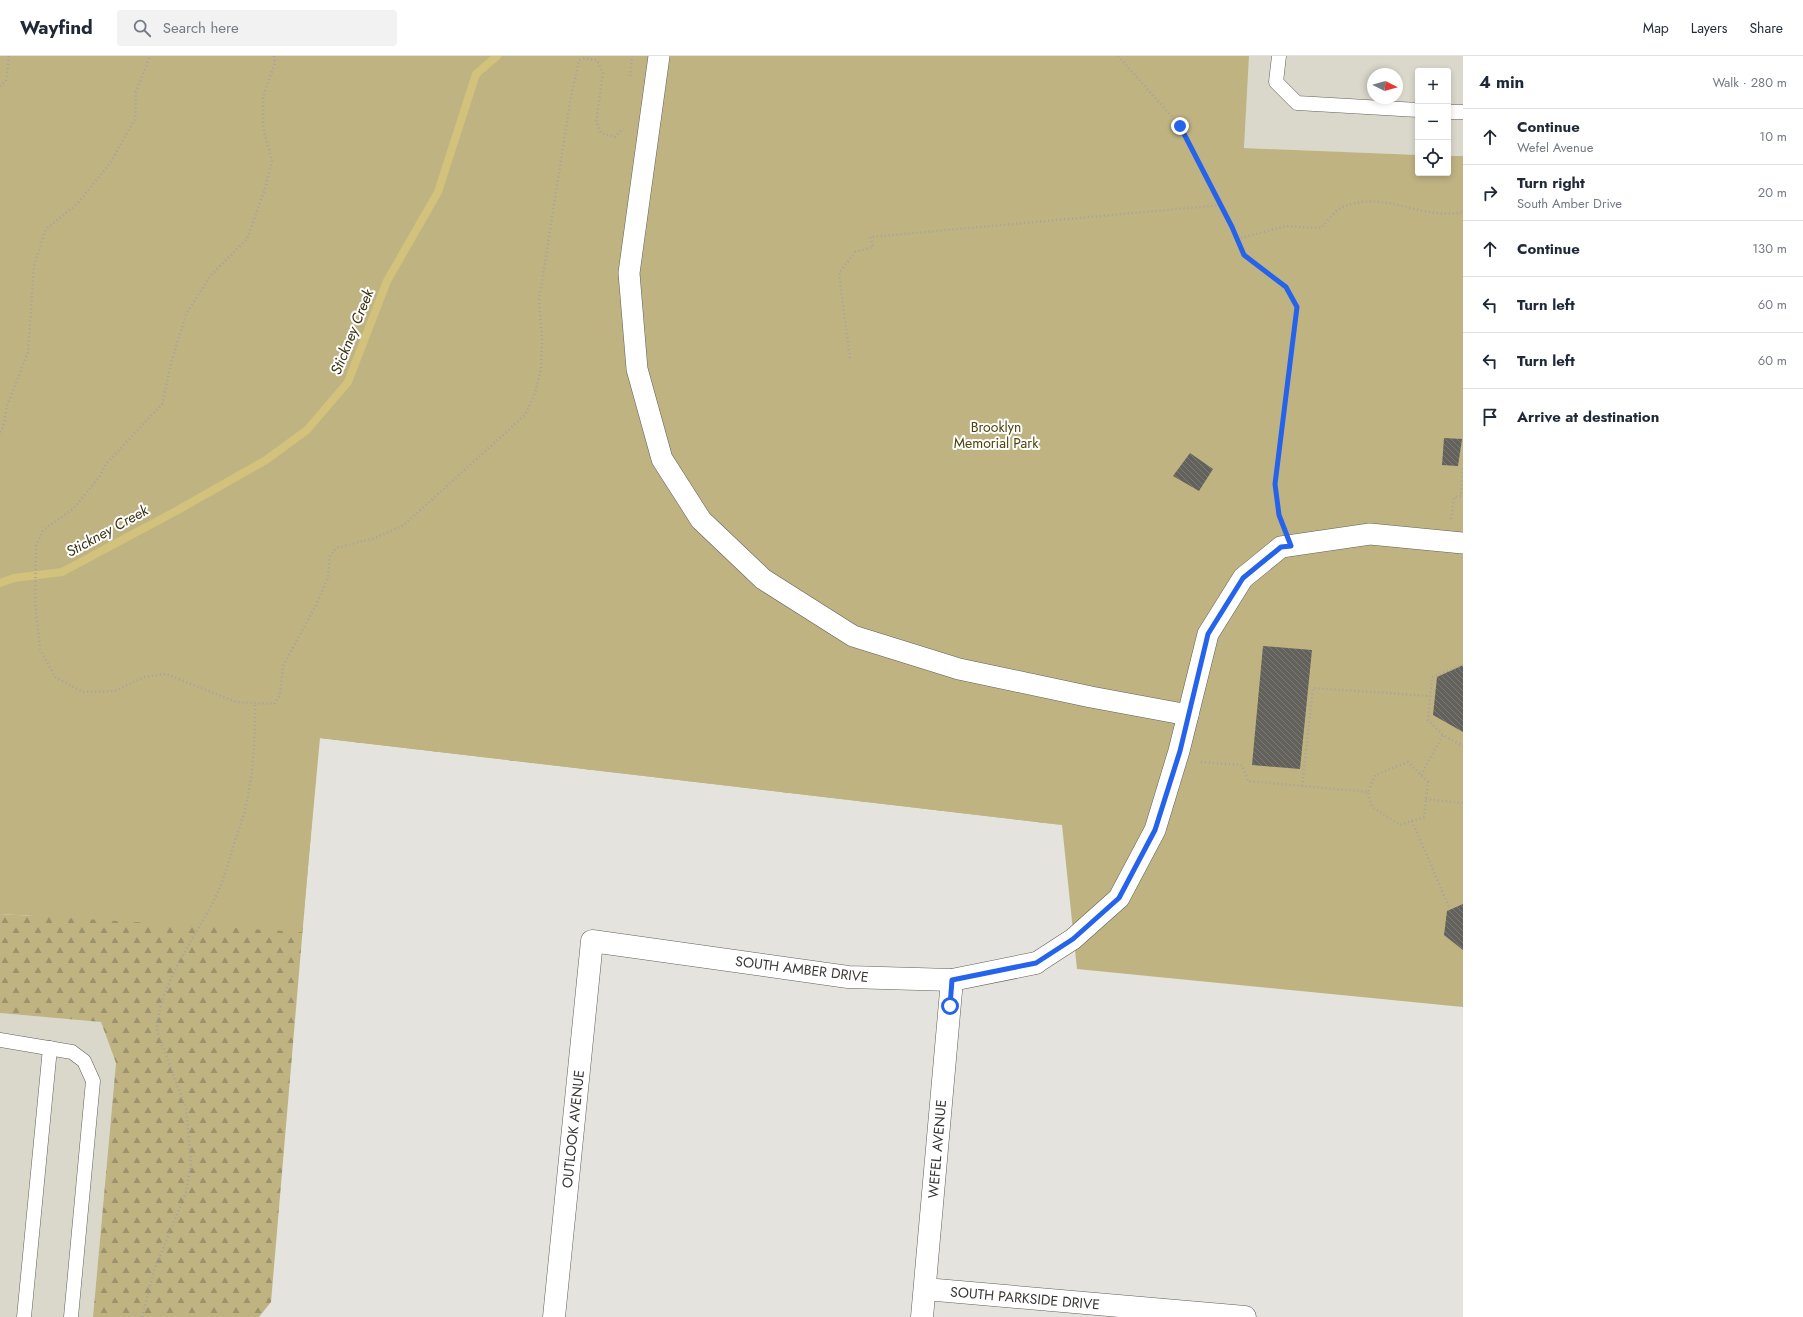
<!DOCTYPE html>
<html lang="en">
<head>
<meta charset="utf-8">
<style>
  body { margin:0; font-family:Jost,sans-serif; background:#f2f2f3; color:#1f2937 }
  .controls { position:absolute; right:12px; top:12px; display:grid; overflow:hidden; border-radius:4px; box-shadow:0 2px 6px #0003 }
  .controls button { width:36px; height:36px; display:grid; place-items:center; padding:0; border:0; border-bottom:1px solid #e0e1e3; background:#fff; color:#1f2937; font:20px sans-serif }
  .compass { position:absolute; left:1367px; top:12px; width:36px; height:36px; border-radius:50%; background:#fff; box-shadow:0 2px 6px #0003; rotate:95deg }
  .stop { position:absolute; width:12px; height:12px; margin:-9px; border:3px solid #2563eb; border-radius:50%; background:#fff }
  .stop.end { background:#2563eb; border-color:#fff; box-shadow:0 1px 4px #0008 }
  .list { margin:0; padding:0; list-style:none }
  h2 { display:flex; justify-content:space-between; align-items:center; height:52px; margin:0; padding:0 16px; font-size:17px }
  h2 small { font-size:13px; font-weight:400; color:#747a83 }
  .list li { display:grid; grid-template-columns:26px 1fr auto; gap:12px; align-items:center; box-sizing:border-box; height:56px; padding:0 16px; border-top:1px solid #e0e1e3 }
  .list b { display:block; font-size:15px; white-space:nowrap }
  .list p { margin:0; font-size:13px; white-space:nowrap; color:#747a83 }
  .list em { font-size:13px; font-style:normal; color:#747a83 }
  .icon { flex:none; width:22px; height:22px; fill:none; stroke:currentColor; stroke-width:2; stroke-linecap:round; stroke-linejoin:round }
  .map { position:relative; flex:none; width:1463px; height:1261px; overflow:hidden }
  header { display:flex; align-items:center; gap:24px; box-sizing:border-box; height:56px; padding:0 20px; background:#fff; border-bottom:1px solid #e0e1e3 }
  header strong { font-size:19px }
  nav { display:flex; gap:22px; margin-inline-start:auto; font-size:14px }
  .search { width:280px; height:36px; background:#f2f2f3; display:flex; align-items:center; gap:10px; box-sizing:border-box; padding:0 14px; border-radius:4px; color:#747a83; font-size:15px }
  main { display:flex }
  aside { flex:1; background:#fff }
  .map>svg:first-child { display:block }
  .built { fill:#dad8cb; fill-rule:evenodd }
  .forest { fill:url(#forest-firs) }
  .park { fill:#bfb382 }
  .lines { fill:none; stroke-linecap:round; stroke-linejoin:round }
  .stream { stroke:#d2c27b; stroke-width:8 }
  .building { fill:url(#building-back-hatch) }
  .service-casing { stroke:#605f5b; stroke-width:15 }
  .pedestrian-casing { stroke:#605f5b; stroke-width:22 }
  .minor-casing { stroke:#605f5b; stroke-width:23 }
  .path { stroke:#a4a3a0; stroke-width:2.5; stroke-dasharray:1 3; stroke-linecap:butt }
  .service { stroke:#fff; stroke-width:14 }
  .pedestrian { stroke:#fff; stroke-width:21 }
  .minor { stroke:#fff; stroke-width:22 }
  .route { stroke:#2563eb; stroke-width:5 }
  .labels { text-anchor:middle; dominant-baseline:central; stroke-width:4; stroke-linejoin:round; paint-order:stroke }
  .park-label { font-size:14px; fill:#4f430a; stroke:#fff }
  .street-label { font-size:14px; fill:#383735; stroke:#fff }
  .water-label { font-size:15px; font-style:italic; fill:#3a3313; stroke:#fff }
</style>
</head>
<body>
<header>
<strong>Wayfind</strong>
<div class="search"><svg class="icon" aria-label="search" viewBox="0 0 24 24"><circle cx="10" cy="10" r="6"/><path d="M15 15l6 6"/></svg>Search here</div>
<nav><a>Map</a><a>Layers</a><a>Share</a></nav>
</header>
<main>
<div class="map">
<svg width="1463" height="1261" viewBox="0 0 1463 1261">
  <defs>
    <pattern id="forest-firs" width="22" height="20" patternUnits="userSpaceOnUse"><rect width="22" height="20" fill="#bfb382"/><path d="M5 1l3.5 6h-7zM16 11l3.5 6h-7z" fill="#9c926b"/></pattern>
    <pattern id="building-back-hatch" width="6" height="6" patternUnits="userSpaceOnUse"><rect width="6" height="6" fill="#62615c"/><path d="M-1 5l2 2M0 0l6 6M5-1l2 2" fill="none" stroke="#7a7a76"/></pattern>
  </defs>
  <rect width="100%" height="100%" fill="#e4e3de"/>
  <!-- built -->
  <g class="built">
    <path d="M1249 0H1463V100H1448V15H1418V99L1244 92ZM1373 18H1397V42H1373Z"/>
    <path d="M0 957 101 966 116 1007 93 1261H0Z"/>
  </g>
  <!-- forest -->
  <path class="forest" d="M115 607 1062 769 319 682 271 1246 259 1261H93L116 1007 101 966 0 957V858L33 860Z"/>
  <!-- park -->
  <path class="park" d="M0 0H1249L1244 92 1418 99V117H1448V100H1463V951L1077 913 1062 769 320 682 302 876 0 858Z"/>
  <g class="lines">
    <!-- stream -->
    <path class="stream" d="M0 527 14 522 62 516 178 454 266 404 307 374 348 326 387 225 438 136 476 18 497 0"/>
  </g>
  <!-- building -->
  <g class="building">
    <path d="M1444 382 1462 383 1458 410 1442 409Z"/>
    <path d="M1190 397 1213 413 1199 435 1173 420Z"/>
    <path d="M1263 590 1312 594 1300 713 1252 709Z"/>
    <path d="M1463 609V676L1433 659 1437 621Z"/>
    <path d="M1463 848V894L1444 879 1447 855Z"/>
  </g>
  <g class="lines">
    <defs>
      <g id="service">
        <path d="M1279 0 1276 26 1297 47 1418 54"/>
        <path d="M1448 56H1463"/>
        <path d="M0 984 72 996 84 1005 93 1025 71 1261"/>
        <path d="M24 1261 50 992"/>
      </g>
      <g id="pedestrian">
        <path d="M659 0 629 217 637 313 662 403 701 464 763 523 853 580 959 613 1091 641 1188 659"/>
        <path d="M1036 907 1073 883 1119 842 1155 774 1179 695 1208 578 1243 522 1281 491 1370 478 1463 487"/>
      </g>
      <g id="minor">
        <path d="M925 1233 1245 1261"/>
        <path d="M554 1261 592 885 848 921 952 924 1036 907"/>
        <path d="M922 1261 952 924"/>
      </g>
    </defs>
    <!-- service casing -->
    <use href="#service" class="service-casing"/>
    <!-- pedestrian casing -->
    <use href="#pedestrian" class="pedestrian-casing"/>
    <!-- minor casing -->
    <use href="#minor" class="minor-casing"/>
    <!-- path -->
    <g class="path">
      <path d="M274 0 275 7 263 41V71L272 105 265 133 247 183 211 219 186 258 172 304 162 348 106 408 100 420 73 453 43 474 36 490 35 545 40 593 55 621 83 636 115 635 144 621 166 618 236 646 274 648 280 639 283 610 316 549 328 521 330 500 336 492 375 482 404 469 525 359 535 337 541 313 542 282 539 245 570 46 579 4 586 2 597 4 603 17 596 66 601 77 615 81 623 72"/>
      <path d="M1118 0 1180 70 1232 171 1244 199 1286 231 1297 251 1275 428 1279 459 1282 467"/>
      <path d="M630 20 632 0"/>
      <path d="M0 30 6 25 9 0"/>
      <path d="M1237 183 1286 170 1321 172C1327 165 1335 155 1343 151 1383 133 1422 165 1463 156"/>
      <path d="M850 302 839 217 855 196 873 191 870 181 1221 149"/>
      <path d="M0 376 3 372 7 350 28 296 34 210 46 173 77 148 110 107 135 63 136 36 150 0"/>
      <path d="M1451 463 1454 441 1461 440 1463 412"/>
      <path d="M1463 609 1432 621 1428 664 1443 679 1463 690"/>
      <path d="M1201 706 1242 709 1248 725 1368 736 1372 751 1400 769 1424 761 1428 726 1408 706 1375 719 1368 736"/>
      <path d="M1421 719 1443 679"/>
      <path d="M1302 730 1313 632 1430 640"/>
      <path d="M1426 743 1463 747"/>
      <path d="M1412 765 1449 851"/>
      <path d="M142 1261 154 1215 186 1136 191 1107 186 1053 157 975C157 931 196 881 215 842 223 826 228 808 233 791 238 775 244 760 247 744 254 712 255 680 255 647"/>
    </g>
    <!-- service -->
    <use href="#service" class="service"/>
    <!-- pedestrian -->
    <use href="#pedestrian" class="pedestrian"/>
    <!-- minor -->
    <use href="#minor" class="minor"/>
  </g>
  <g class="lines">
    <!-- route -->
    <path class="route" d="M950 950 952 924 1036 907 1073 883 1119 842 1155 774 1180 695 1208 578 1243 522 1281 491 1291 490 1279 459 1275 428 1297 251 1286 231 1244 199 1232 171 1180 70"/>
  </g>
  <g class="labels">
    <!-- park labels -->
    <g class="park-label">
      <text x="996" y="371">Brooklyn<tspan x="996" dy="16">Memorial Park</tspan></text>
    </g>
    <!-- street labels -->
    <g class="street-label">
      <text transform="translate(802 913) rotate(7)">SOUTH AMBER DRIVE</text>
      <text transform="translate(573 1073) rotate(-84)">OUTLOOK AVENUE</text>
      <text transform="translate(937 1093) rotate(-85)">WEFEL AVENUE</text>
      <text transform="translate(1025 1242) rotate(5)">SOUTH PARKSIDE DRIVE</text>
    </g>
    <!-- water labels -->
    <g class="water-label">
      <text transform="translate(352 276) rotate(-68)">Stickney Creek</text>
      <text transform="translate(107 475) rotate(-29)">Stickney Creek</text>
    </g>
  </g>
</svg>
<div class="controls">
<button>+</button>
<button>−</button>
<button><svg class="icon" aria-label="locate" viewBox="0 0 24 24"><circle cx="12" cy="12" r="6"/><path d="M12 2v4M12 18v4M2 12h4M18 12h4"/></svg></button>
</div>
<svg class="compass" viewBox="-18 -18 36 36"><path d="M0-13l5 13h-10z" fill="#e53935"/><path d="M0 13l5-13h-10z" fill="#747a83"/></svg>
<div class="stop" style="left:950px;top:950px"></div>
<div class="stop end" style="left:1180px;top:70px"></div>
</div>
<aside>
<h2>4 min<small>Walk · 280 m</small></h2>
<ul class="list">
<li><svg class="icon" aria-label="ahead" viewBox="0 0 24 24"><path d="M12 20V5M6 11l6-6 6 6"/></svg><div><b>Continue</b><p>Wefel Avenue</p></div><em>10 m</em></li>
<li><svg class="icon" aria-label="right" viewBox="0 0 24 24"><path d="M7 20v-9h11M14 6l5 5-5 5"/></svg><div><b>Turn right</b><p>South Amber Drive</p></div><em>20 m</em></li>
<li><svg class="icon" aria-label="ahead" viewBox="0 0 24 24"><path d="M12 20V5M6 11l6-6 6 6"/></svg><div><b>Continue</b></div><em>130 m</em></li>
<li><svg class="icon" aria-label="left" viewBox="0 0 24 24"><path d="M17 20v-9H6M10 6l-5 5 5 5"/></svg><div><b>Turn left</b></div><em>60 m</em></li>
<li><svg class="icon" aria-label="left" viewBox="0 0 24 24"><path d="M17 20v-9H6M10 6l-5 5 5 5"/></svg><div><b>Turn left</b></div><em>60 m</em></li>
<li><svg class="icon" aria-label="arrive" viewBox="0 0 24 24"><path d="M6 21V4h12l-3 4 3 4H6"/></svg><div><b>Arrive at destination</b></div></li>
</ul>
</aside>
</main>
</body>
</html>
